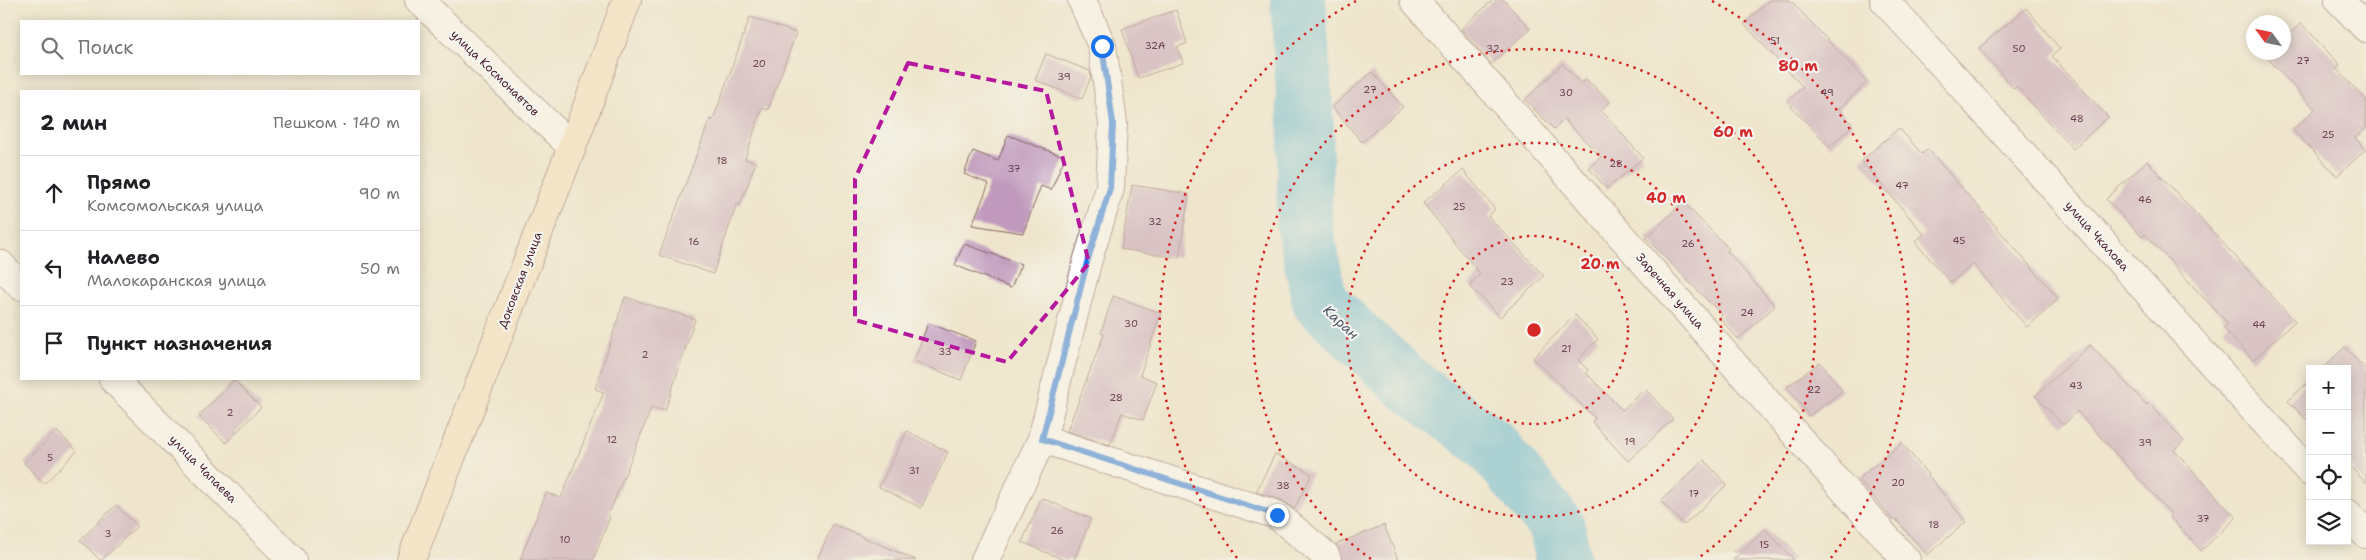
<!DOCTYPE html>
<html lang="ru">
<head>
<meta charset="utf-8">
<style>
  body { margin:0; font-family:"Shantell Sans",sans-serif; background:#f2f2f2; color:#202124 }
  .controls { position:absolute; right:15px; bottom:15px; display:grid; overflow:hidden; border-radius:0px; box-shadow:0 2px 12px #0003 }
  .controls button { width:45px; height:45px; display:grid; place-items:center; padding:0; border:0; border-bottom:1px solid #e0e0e0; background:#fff; color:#202124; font:25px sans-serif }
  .compass { position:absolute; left:2246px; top:15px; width:45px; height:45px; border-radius:50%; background:#fff; box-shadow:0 2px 12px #0003; rotate:303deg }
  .stop { position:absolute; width:15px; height:15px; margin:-11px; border:4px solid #1a73e8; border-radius:50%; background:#fff }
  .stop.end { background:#1a73e8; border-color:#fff; box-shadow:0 1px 5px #0008 }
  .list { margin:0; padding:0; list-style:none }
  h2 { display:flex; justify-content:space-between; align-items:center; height:65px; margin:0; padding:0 20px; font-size:21px }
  h2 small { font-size:16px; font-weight:400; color:#757577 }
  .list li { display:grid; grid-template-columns:32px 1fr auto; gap:15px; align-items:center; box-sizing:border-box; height:75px; padding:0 20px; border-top:1px solid #e0e0e0 }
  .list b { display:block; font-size:19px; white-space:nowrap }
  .list p { margin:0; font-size:16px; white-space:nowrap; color:#757577 }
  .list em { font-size:16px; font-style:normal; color:#757577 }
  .icon { flex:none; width:28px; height:28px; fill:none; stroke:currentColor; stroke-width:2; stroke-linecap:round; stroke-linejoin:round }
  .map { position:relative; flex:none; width:2366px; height:560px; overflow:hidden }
  .search { position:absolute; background:#fff; box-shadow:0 2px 12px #0003; left:20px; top:20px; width:400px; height:55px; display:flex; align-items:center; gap:12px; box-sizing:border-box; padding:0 18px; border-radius:0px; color:#757577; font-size:19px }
  .panel { position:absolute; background:#fff; box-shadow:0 2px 12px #0003; left:20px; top:90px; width:400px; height:290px; border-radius:0px }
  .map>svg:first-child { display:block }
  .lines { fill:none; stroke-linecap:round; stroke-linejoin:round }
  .river { stroke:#5bb8d9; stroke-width:56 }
  .building { fill:#c099bc }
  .minor-casing { stroke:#846463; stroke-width:30 }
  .secondary-casing { stroke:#846463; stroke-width:30 }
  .minor { stroke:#fff; stroke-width:28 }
  .secondary { stroke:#fce5c4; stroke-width:28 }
  .route { stroke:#1a73e8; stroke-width:6 }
  .marked { fill:none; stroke:#b5179e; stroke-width:4; stroke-dasharray:10 6; stroke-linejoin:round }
  .ring { fill:none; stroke:#d62828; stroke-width:2.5; stroke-dasharray:2.5 5 }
  .labels { text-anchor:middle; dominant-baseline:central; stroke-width:4; stroke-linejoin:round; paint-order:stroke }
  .number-label { font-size:10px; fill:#683e4f }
  .street-label { font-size:12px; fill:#4a1f2b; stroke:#f6f6f2 }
  .water-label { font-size:14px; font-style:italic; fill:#505568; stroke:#f6f6f2 }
  .centre { fill:#d62828; stroke:#f6f6f2; stroke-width:2.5 }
  .ring-label { font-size:15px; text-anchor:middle; font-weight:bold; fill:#d62828; stroke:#f6f6f2; stroke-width:4; stroke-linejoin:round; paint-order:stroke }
</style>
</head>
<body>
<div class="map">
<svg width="2366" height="560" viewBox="0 0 2366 560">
  <rect width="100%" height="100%" fill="#f6f6f2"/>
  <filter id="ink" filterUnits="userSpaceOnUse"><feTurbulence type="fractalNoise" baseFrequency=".02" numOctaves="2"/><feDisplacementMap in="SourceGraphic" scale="10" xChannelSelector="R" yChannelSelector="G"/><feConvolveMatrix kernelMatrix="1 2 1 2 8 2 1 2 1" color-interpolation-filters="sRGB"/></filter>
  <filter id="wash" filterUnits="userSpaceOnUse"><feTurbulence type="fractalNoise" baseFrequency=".0096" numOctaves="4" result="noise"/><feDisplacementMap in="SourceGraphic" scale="20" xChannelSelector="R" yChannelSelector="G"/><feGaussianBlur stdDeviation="1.12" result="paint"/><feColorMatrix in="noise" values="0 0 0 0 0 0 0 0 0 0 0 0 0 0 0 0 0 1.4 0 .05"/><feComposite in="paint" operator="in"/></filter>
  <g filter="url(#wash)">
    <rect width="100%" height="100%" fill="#efe5cc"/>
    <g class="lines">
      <!-- river -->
      <path class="river" d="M1298 0 1306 127 1304 224 1320 302 1407 383 1490 444 1557 526 1563 560"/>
    </g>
    <g id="blocks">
      <!-- building -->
      <g class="building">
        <path d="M1493 0H1504L1530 29 1491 64 1461 29Z"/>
        <path d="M1769 0H1790L1867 82 1839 109 1853 125 1830 147 1787 102 1803 87 1744 24Z"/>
        <path d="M2026 8 2060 49 2052 56 2108 117 2073 149 2016 86 2014 89 1979 48Z"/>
        <path d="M1176 10 1187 43 1177 47 1183 63 1138 78 1122 29Z"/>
        <path d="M750 17 796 33 768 110 762 108 745 159 756 162 740 205 737 204 713 274 659 255 710 119 713 120Z"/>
        <path d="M2301 23 2340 65 2336 68 2366 100V128L2355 138 2365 150 2337 176 2293 130 2315 109 2262 52H2284V39Z"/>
        <path d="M1046 54 1090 71 1091 77 1082 99 1035 80Z"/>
        <path d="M1562 64 1582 84 1586 79 1610 102 1601 110 1643 158 1607 189 1589 168 1601 157 1564 119 1554 129 1525 100Z"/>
        <path d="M1372 72 1403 107 1362 142 1332 107Z"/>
        <path d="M1899 128 1922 154 1928 149 2059 299 2027 327 1973 264 1951 283 1915 242 1924 234 1861 161Z"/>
        <path d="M1008 135 1065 157 1051 190 1041 186 1023 233 972 225 989 184 964 174 973 151 998 161Z"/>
        <path d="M2147 161 2295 321 2253 360 2223 328 2228 324 2145 234 2142 237 2106 199Z"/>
        <path d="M1463 170 1495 209 1488 216 1544 276 1500 317 1469 285 1480 274 1423 203Z"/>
        <path d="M1132 185 1189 194 1179 258 1121 249Z"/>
        <path d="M1683 202 1729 249 1727 251 1775 306 1738 339 1719 317 1722 315 1646 238Z"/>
        <path d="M964 244 1021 264 1011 288 955 265Z"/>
        <path d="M1113 296 1161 313 1140 375 1157 382 1143 420 1122 413 1110 445 1067 431 1104 334 1101 333Z"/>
        <path d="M625 297 695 319 665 411 652 407 608 516 610 517 593 560H520L546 493 561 498 604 392 595 389Z"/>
        <path d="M1575 315 1598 339 1578 360 1588 370 1586 373 1622 410 1645 389 1673 419 1628 461 1592 422 1595 418 1533 358Z"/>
        <path d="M928 323 976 341 961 380 914 361Z"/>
        <path d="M2090 345 2147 405 2149 403 2184 441 2174 450 2236 518 2201 551 2170 517 2172 515 2077 411 2063 425 2035 396Z"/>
        <path d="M2345 347 2366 370V483L2347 463V369H2322Z"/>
        <path d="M1820 362 1842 391 1809 416 1787 387Z"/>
        <path d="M234 380 261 407 226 443 199 416Z"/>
        <path d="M2310 380V423L2288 401Z"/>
        <path d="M57 431 77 451 44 484 24 463Z"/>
        <path d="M907 431 948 452 921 508 879 487Z"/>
        <path d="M1902 443 1966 522 1927 555 1896 519 1894 521 1858 479Z"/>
        <path d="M1275 454 1312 474 1294 509 1282 500 1256 492Z"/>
        <path d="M1704 460 1727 485 1684 525 1661 501Z"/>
        <path d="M1042 498 1091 519 1074 560H1064L1022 542Z"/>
        <path d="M116 505 137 526 102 560H100L80 540Z"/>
        <path d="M833 524 916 560H817Z"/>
        <path d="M1384 525 1398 560H1342L1336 544Z"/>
        <path d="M1765 529 1794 560H1733Z"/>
      </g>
    </g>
  </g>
  <g filter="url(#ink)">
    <use href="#blocks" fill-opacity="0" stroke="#846463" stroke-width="1"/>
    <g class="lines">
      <defs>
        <g id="minor">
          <path d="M419 0 572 147"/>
          <path d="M1414 0 1906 560"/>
          <path d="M1884 0 2310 472"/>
          <path d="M2339 0 2366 28"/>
          <path d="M0 264 21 286"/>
          <path d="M113 379 292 560"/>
          <path d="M1042 439 1277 515 1325 555 1327 560"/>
          <path d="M2347 513 2366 534"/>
          <path d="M985 560 1042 439 1088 259 1110 188 1113 123 1102 46 1082 0"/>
        </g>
        <path id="secondary" d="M411 560 572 147 627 0"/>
      </defs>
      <!-- minor casing -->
      <use href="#minor" class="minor-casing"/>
      <!-- secondary casing -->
      <use href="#secondary" class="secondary-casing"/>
      <!-- minor -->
      <use href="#minor" class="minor"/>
      <!-- secondary -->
      <use href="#secondary" class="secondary"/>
    </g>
  </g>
  <g class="lines" filter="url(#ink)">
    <!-- route -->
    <path class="route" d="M1102 46 1113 123 1110 188 1088 259 1042 439 1277 515"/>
  </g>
  <!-- marked area -->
  <path d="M0 0H2366V560H0ZM908 63 1046 91 1089 263 1007 362 855 320V179Z" fill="#efe5cc" fill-opacity=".55" fill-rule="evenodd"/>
  <path class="marked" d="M908 63 1046 91 1089 263 1007 362 855 320V179Z"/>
  <!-- distance rings -->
  <g class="ring">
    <circle cx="1534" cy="330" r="94"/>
    <circle cx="1534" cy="330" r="187"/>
    <path d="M1371 559A281 281 0 1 1 1697 559"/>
    <path d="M1237 558A374 374 0 0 1 1356 1M1712 1A374 374 0 0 1 1831 558"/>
  </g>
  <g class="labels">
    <!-- number labels -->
    <g class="number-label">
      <text x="1775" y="40">51</text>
      <text x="1155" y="45">32А</text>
      <text x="1493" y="48">32</text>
      <text x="2019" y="48">50</text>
      <text x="2303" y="60">27</text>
      <text x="759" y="63">20</text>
      <text x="1064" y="76">39</text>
      <text x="1370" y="89">27</text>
      <text x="1566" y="92">30</text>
      <text x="1827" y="92">49</text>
      <text x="2077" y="118">48</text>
      <text x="2328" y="134">25</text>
      <text x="722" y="160">18</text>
      <text x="1616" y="163">28</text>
      <text x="1014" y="168">37</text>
      <text x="1902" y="185">47</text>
      <text x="2145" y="199">46</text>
      <text x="1459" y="206">25</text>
      <text x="1155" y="221">32</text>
      <text x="1959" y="240">45</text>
      <text x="694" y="241">16</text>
      <text x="1688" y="243">26</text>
      <text x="1507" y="281">23</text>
      <text x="1747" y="312">24</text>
      <text x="1131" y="323">30</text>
      <text x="2259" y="324">44</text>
      <text x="1566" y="348">21</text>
      <text x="945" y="351">33</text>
      <text x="645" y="354">2</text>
      <text x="2076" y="385">43</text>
      <text x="1814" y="389">22</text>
      <text x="1116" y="397">28</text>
      <text x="230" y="412">2</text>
      <text x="612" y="439">12</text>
      <text x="1630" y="441">19</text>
      <text x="2145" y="442">39</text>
      <text x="50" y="457">5</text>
      <text x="914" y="470">31</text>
      <text x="1898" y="482">20</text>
      <text x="1283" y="485">38</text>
      <text x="1694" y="493">17</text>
      <text x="2203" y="518">37</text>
      <text x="1934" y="524">18</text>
      <text x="1057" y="530">26</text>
      <text x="108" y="533">3</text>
      <text x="565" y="539">10</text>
      <text x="1764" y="544">15</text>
    </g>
    <!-- street labels -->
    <g class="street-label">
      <text transform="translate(495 73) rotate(44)">улица Космонавтов</text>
      <text transform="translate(2097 236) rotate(48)">улица Чкалова</text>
      <text transform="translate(520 280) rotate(-69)">Доковская улица</text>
      <text transform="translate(1670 291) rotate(49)">Заречная улица</text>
      <text transform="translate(203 469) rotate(45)">улица Чапаева</text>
    </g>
    <!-- water labels -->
    <g class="water-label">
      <text transform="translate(1341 322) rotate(43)">Каран</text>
    </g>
  </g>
  <circle cx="1534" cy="330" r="8" class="centre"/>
  <g class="ring-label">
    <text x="1798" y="71">80 m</text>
    <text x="1733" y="137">60 m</text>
    <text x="1666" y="203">40 m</text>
    <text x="1600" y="269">20 m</text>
  </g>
</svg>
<div class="controls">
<button>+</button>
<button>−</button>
<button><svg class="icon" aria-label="locate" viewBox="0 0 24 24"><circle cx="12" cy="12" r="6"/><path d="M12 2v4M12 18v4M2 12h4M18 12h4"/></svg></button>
<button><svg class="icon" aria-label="layers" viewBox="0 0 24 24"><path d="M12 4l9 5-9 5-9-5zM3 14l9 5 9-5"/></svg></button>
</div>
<svg class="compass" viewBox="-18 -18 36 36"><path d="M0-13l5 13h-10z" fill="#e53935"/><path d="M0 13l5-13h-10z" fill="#757577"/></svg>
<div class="stop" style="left:1102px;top:46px"></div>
<div class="stop end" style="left:1277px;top:515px"></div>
<div class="search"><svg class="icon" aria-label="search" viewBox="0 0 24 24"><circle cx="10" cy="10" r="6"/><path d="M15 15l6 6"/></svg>Поиск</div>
<section class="panel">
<h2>2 мин<small>Пешком · 140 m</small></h2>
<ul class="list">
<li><svg class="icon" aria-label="ahead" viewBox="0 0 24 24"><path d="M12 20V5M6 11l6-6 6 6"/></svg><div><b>Прямо</b><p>Комсомольская улица</p></div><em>90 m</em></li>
<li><svg class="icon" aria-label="left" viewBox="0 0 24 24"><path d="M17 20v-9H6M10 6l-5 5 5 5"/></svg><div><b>Налево</b><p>Малокаранская улица</p></div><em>50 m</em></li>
<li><svg class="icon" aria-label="arrive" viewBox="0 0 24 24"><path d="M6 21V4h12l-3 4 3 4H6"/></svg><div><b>Пункт назначения</b></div></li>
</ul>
</section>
</div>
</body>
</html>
